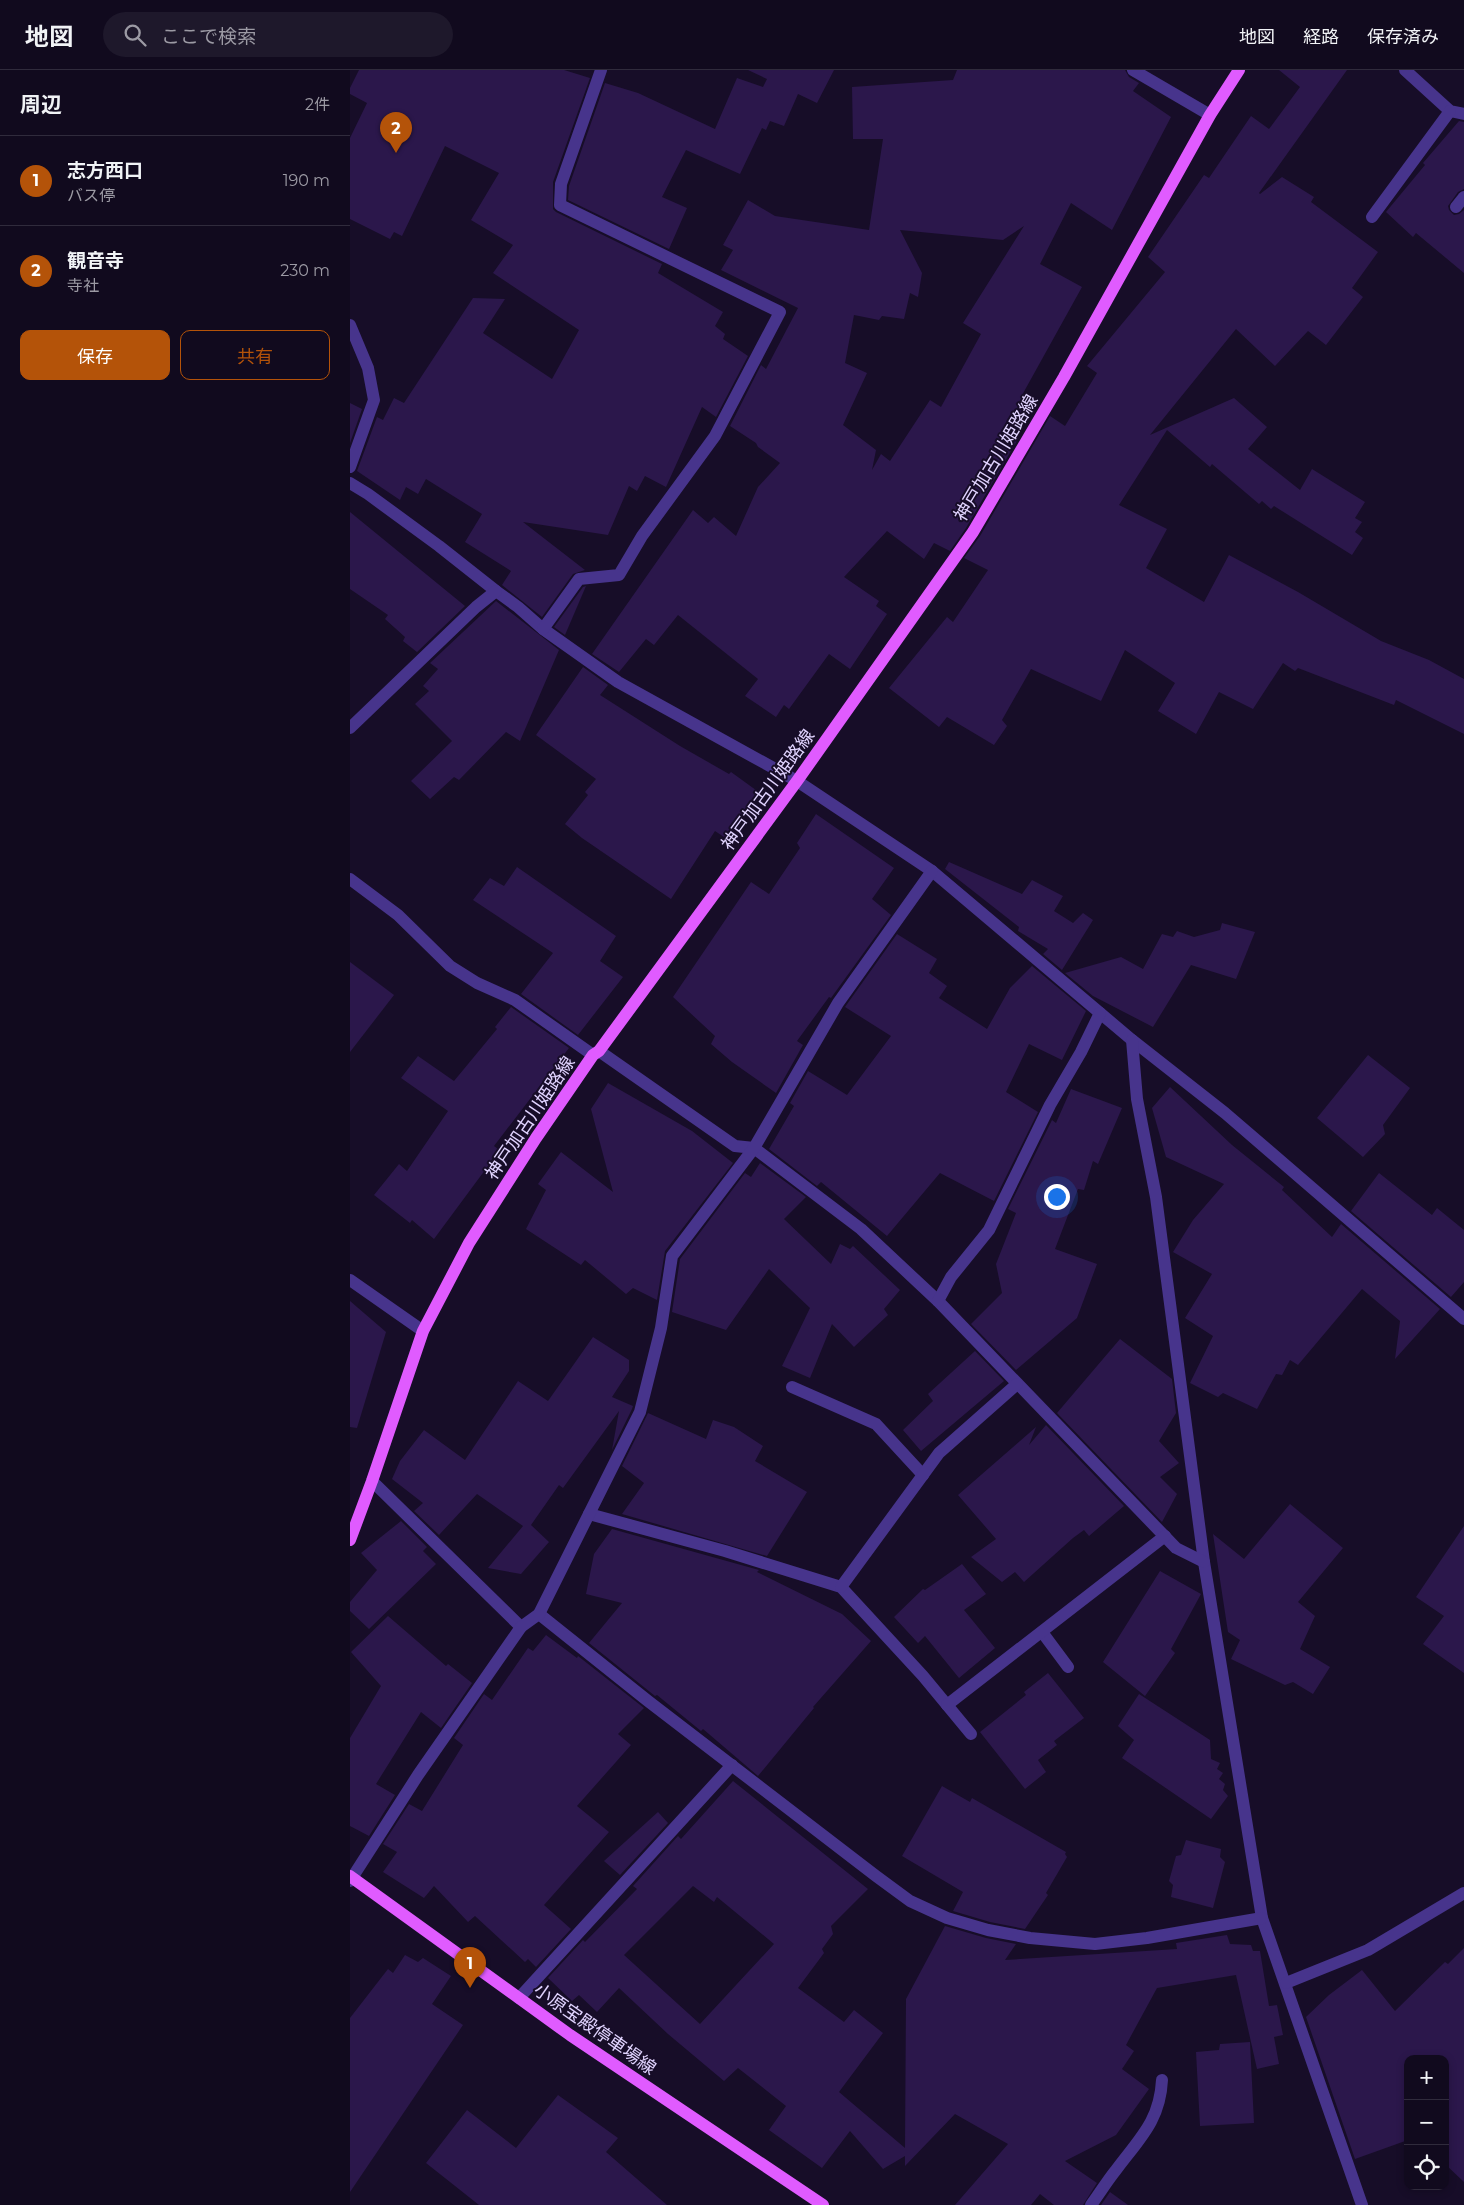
<!DOCTYPE html>
<html lang="ja">
<head>
<meta charset="utf-8">
<style>
  body { margin:0; font-family:Montserrat,"Noto Sans JP",sans-serif; background:#1e182b; color:#f1f3f6 }
  .controls { position:absolute; right:15px; bottom:15px; display:grid; overflow:hidden; border-radius:10px; box-shadow:0 2px 8px #0003 }
  .controls button { width:45px; height:45px; display:grid; place-items:center; padding:0; border:0; border-bottom:1px solid #302b3c; background:#110a1e; color:#f1f3f6; font:25px sans-serif }
  .you { position:absolute; left:706px; top:1126px; width:18px; height:18px; margin:-12px; border:4px solid #fff; border-radius:50%; background:#1a73e8; box-shadow:0 0 0 8px #1a73e833 }
  .badge { display:grid; place-items:center; width:32px; height:32px; border-radius:50%; background:#b45309; color:#fff; font-size:16px; font-weight:700 }
  .pin { position:absolute; translate:-50% -41px; filter:drop-shadow(0 1px 2px #0008) }
  .pin::after { content:''; position:absolute; top:26px; width:18px; height:15px; background:inherit; clip-path:polygon(0 0,100% 0,50% 100%) }
  .list { margin:0; padding:0; list-style:none }
  h2 { display:flex; justify-content:space-between; align-items:center; height:65px; margin:0; padding:0 20px; font-size:21px }
  h2 small { font-size:16px; font-weight:400; color:#9c9aa4 }
  .list li { display:grid; grid-template-columns:32px 1fr auto; gap:15px; align-items:center; box-sizing:border-box; height:90px; padding:0 20px; border-top:1px solid #302b3c }
  .list b { display:block; font-size:19px; white-space:nowrap }
  .list p { margin:0; font-size:16px; white-space:nowrap; color:#9c9aa4 }
  .list em { font-size:16px; font-style:normal; color:#9c9aa4 }
  .actions { display:flex; gap:10px; padding:15px 20px }
  .actions a { flex:1; padding:11px 0; border:1px solid #b45309; border-radius:10px; text-align:center; font-size:18px; color:#b45309 }
  .actions .main { background:#b45309; color:#fff }
  .icon { flex:none; width:28px; height:28px; fill:none; stroke:currentColor; stroke-width:2; stroke-linecap:round; stroke-linejoin:round }
  .map { position:relative; flex:none; width:1114px; height:2135px; overflow:hidden }
  header { display:flex; align-items:center; gap:30px; box-sizing:border-box; height:70px; padding:0 25px; background:#110a1e; border-bottom:1px solid #302b3c }
  header strong { font-size:24px }
  nav { display:flex; gap:28px; margin-inline-start:auto; font-size:18px }
  .search { width:350px; height:45px; background:#1e182b; display:flex; align-items:center; gap:12px; box-sizing:border-box; padding:0 18px; border-radius:28px; color:#9c9aa4; font-size:19px }
  main { display:flex }
  aside { flex:1; background:#110a1e }
  .map>svg:first-child { display:block }
  .building { fill:#2b174b; fill-rule:evenodd }
  .lines { fill:none; stroke-linecap:round; stroke-linejoin:round }
  .minor { stroke:#47348c; stroke-width:12 }
  .major { stroke:#e05bff; stroke-width:12 }
  .labels { text-anchor:middle; dominant-baseline:central; stroke-width:4; stroke-linejoin:round; paint-order:stroke }
  .street-label { font-size:18px; fill:#e1d4ff; stroke:#170d28 }
</style>
</head>
<body>
<header>
<strong>地図</strong>
<div class="search"><svg class="icon" aria-label="search" viewBox="0 0 24 24"><circle cx="10" cy="10" r="6"/><path d="M15 15l6 6"/></svg>ここで検索</div>
<nav><a>地図</a><a>経路</a><a>保存済み</a></nav>
</header>
<main>
<aside>
<h2>周辺<small>2件</small></h2>
<ul class="list">
<li><span class="badge">1</span><div><b>志方西口</b><p>バス停</p></div><em>190 m</em></li>
<li><span class="badge">2</span><div><b>観音寺</b><p>寺社</p></div><em>230 m</em></li>
</ul>
<div class="actions"><a class="main">保存</a><a>共有</a></div>
</aside>
<div class="map">
<svg width="1114" height="2135" viewBox="0 0 1114 2135">
  <rect width="100%" height="100%" fill="#170d28"/>
  <!-- building -->
  <g class="building">
    <path d="M9 0H214L240 8 203 112V139L206 142 312 194 308 203 373 242 365 256 375 264 373 269 398 286 366 347 352 337 316 417 295 406 287 421 279 416 258 465 173 452 235 500 223 504 192 547 152 515 161 501 115 472 132 444 76 409 68 424 56 417 50 430 7 401 27 347 33 350 44 328 54 333 123 228 155 229 133 263 202 309 229 260 143 203 163 175 121 150 149 103 95 76 52 166 44 162 40 169 0 149V68L17 33 0 24V18Z"/>
    <path d="M398 0H484L467 33 448 24 434 56 420 51 416 60 412 58 390 104 336 80 312 127 337 138 319 179 218 130 219 116 255 13 288 23 365 59 387 8 413 17 417 9Z"/>
    <path d="M607 0H775L779 7 789 13 783 21 821 47 762 160 721 133 690 194 732 217 671 327 677 331 660 364 668 369 616 458 600 481 584 473 574 489 537 461 494 507 529 531 526 536 537 544 500 599 479 584 439 639 434 635 426 647 395 626 408 609 328 545 304 575 296 569 269 602 242 584 343 440 358 453 364 447 386 466 408 417 430 393 408 377 406 373 380 356 411 295 416 299 448 238 371 200 383 180 373 175 398 130 425 146 519 160 533 69H503L502 17 603 10ZM674 156 613 253 631 264 591 337 580 330 540 391 531 384 522 400 526 380 493 355 517 303 495 293 504 245 529 250 532 246 554 249 560 223 568 227 572 203 550 160 653 170Z"/>
    <path d="M929 0H997L909 123 910 124 932 107 964 127 961 132 1028 182 1002 218 1013 227 976 275 958 261 925 296 886 259 800 365 884 328 917 357 898 379 950 420 962 399 1015 432 1005 448 1012 452 1005 462 1013 468 1002 485 924 436 921 439 912 431 909 434 862 394 860 397 817 360 769 435 817 459 796 498 854 532 879 485 948 522 1031 571 1079 590 1114 609V664L1046 630 1044 635 948 598 945 601 933 593 903 639 869 622 846 664 808 641 825 613 775 580 751 631 681 599 652 650 657 656 644 675 597 647 589 657 539 618 597 547 603 552 638 500 614 488 630 466 700 346 715 356 747 303 737 296 815 202 798 187 854 105 859 108 901 46 919 59 950 17Z"/>
    <path d="M1109 51 1114 52V119L1108 122 1098 136 1099 140 1104 145 1109 144 1114 140V203L1066 163 1063 167 1036 142 1075 95 1073 93Z"/>
    <path d="M0 333 12 339 0 373Z"/>
    <path d="M0 442 115 536 67 582 53 571 55 567 35 549 38 545 0 519Z"/>
    <path d="M236 516 215 565 204 557 233 517Z"/>
    <path d="M146 531 209 580 170 671 156 662 109 710 104 707 80 729 61 711 102 671 65 634 79 621 73 616 88 599 80 593Z"/>
    <path d="M233 597 258 615 250 625 330 676 379 704 381 702 410 723 377 769 365 761 321 829 232 768 215 754 238 725 235 722 246 709 186 665Z"/>
    <path d="M466 744 544 798 522 829 541 845 481 928 479 927 447 971 453 975 426 1023 382 992 361 974 365 966 323 927 401 812 419 824 450 778 447 773Z"/>
    <path d="M599 792 672 824 682 810 713 826 704 841 723 853 733 843 743 850 712 900 693 884 698 879 668 861 669 857 595 799Z"/>
    <path d="M167 797 266 866 250 891 273 907 228 965 171 924 203 883 123 830 140 808 154 816Z"/>
    <path d="M872 853 905 862 886 909 841 895 803 957 743 926 715 903 771 887 793 899 812 864 823 867 827 861 844 867 870 860Z"/>
    <path d="M547 864 587 889 579 903 597 916 589 928 637 959 660 918 682 896 736 941 712 990 679 974 656 1022 688 1042 644 1131 590 1103 537 1166 471 1112 467 1116 419 1079 444 1036 440 1033 458 1001 497 1025 541 966 495 937Z"/>
    <path d="M0 892 44 925 0 982Z"/>
    <path d="M161 937 219 978 144 1076 148 1079 138 1096 84 1169 62 1150 60 1153 24 1125 49 1094 57 1101 98 1041 51 1008 68 986 104 1011 147 959 145 957Z"/>
    <path d="M1018 985 1060 1018 1033 1055 1035 1064 1013 1087 967 1048Z"/>
    <path d="M258 1013 342 1061 383 1093 315 1181 307 1230 283 1218 276 1224 235 1190 231 1195 176 1159 196 1120 188 1114 211 1082 263 1122 241 1039Z"/>
    <path d="M820 1017 882 1075 934 1117 932 1120 982 1167 991 1154 1090 1239 1045 1289 1050 1251 1012 1219 948 1295 940 1290 932 1305 926 1304 907 1339 873 1323 868 1327 840 1313 863 1266 835 1248 862 1204 823 1182 843 1150 874 1114 816 1087 802 1038Z"/>
    <path d="M721 1019 772 1038 748 1094 743 1091 734 1120 728 1119 705 1179 747 1194 727 1248 666 1300 621 1254 652 1223 646 1194 666 1143 658 1139 702 1050 706 1053Z"/>
    <path d="M410 1093 456 1127 434 1149 481 1194 490 1174 500 1179 503 1176 550 1220 534 1239 538 1245 504 1277 482 1254 460 1308 432 1296 460 1238 419 1199 376 1260 322 1242 330 1189 395 1103 401 1107Z"/>
    <path d="M1029 1103 1082 1145 1087 1138 1114 1160V1212L1101 1227 1001 1141Z"/>
    <path d="M0 1231 36 1262 7 1358 0 1357Z"/>
    <path d="M243 1267 279 1290V1301L262 1327 283 1336 282 1339 262 1380 269 1341 213 1418 209 1415 181 1455 199 1472 171 1504 138 1498 173 1456 127 1424 89 1465 64 1441 73 1433 42 1409 50 1391 74 1360 115 1390 168 1311 198 1331Z"/>
    <path d="M770 1269 822 1309 826 1343 809 1371 829 1393 810 1407 827 1424 812 1452 707 1343Z"/>
    <path d="M625 1281 654 1311 571 1381 553 1360 583 1331 578 1324Z"/>
    <path d="M298 1343 356 1369 363 1350 384 1357 413 1376 405 1391 457 1422 417 1486 272 1444 294 1413 272 1396Z"/>
    <path d="M696 1355 774 1436 739 1466 734 1460 723 1468 674 1512 665 1502 652 1512 621 1487 646 1469 608 1425 686 1357 679 1375Z"/>
    <path d="M940 1434 993 1478 948 1532 965 1546 950 1579 980 1597 963 1624 943 1612 935 1615 881 1589 890 1570 878 1562 863 1464 894 1489Z"/>
    <path d="M51 1451 77 1477 73 1481 86 1494 19 1559 0 1541V1532L27 1500 11 1483Z"/>
    <path d="M1114 1456V1603L1073 1574 1094 1546 1066 1527Z"/>
    <path d="M262 1459 409 1500 407 1502 492 1544 521 1571 463 1637 464 1638 408 1706 353 1659 351 1661 307 1625 305 1626 239 1573 272 1533 236 1524 244 1484Z"/>
    <path d="M612 1494 636 1524 614 1540 645 1578 609 1608 575 1566 568 1573 544 1547 573 1519 575 1520Z"/>
    <path d="M810 1501 851 1524 821 1579 825 1583 795 1626 753 1592Z"/>
    <path d="M38 1546 96 1596 98 1594 122 1613 91 1658 71 1642 26 1714 45 1725 19 1766 0 1756V1668L31 1616 1 1582Z"/>
    <path d="M196 1565 227 1588 228 1586 294 1638 268 1664 281 1675 227 1736 259 1762 194 1835 221 1859 186 1897 178 1889 175 1892 125 1846 118 1852 84 1816 74 1828 33 1802 47 1782 33 1774 59 1734 72 1741 113 1675 104 1668 134 1624 142 1630 178 1578 183 1581Z"/>
    <path d="M698 1603 734 1648 704 1671 707 1675 688 1690 696 1702 675 1719 630 1662 676 1625 674 1622Z"/>
    <path d="M789 1624 860 1670 861 1689 870 1693 867 1699 873 1703 869 1709 875 1714 873 1720 878 1726 861 1749 772 1688 784 1670 768 1656Z"/>
    <path d="M383 1711 518 1819 481 1856 483 1864 472 1879 474 1883 448 1918 494 1952 504 1940 533 1963 489 2022 555 2078 556 1929 595 1856 636 1868 666 1874 655 1890 827 1879 826 1873 877 1865 880 1874 901 1875 903 1881H910L919 1936 927 1935 933 1965 924 1967 929 1994 907 1999 886 1905 807 1918 776 1975 784 1981 772 1999 799 2019 766 2065 715 2091 747 2113 733 2135H704L690 2124 681 2135H605L658 2074 605 2044 555 2096V2086L533 2099 500 2061 472 2098 419 2060 436 2036 388 1998 374 2011 318 1964 269 1918 247 1942 229 1925 222 1931 198 1908 233 1870 235 1872 287 1819 283 1816 328 1766 331 1769ZM343 1816 364 1832 367 1827 424 1874 350 1954 274 1885Z"/>
    <path d="M592 1716 620 1732 622 1728 716 1782 715 1784 717 1787 696 1823 698 1825 675 1859 640 1852 603 1841 613 1822 552 1786Z"/>
    <path d="M308 1742 318 1753 270 1805 254 1791Z"/>
    <path d="M836 1770 871 1779 870 1787 875 1792 863 1838 821 1827 823 1815 819 1811 826 1786 831 1785Z"/>
    <path d="M1114 1878V2112L1095 2094V1989H1058V2070L1005 2089 956 1947 979 1925 1012 1900 1045 1941 1095 1892 1098 1894Z"/>
    <path d="M55 1885 68 1892 73 1888 101 1906 82 1934 113 1955 0 2122V1948L38 1899 43 1903Z"/>
    <path d="M900 1972 904 2053 850 2056 846 1982 869 1980 870 1974Z"/>
    <path d="M208 2025 268 2068 256 2082 317 2135H129L76 2093 117 2040 166 2078Z"/>
    <path d="M760 2122 778 2135H751Z"/>
  </g>
  <g class="lines">
    <!-- minor -->
    <g class="minor">
      <path d="M783 0 860 45"/>
      <path d="M1055 0 1100 41 1114 44"/>
      <path d="M1106 137 1114 127"/>
      <path d="M1022 147 1100 41"/>
      <path d="M0 255 18 298 24 330 0 397"/>
      <path d="M0 413 18 424 89 476 146 521 168 537 193 559 268 612 447 711 582 801 782 970 875 1043 1114 1249"/>
      <path d="M193 559 229 509 269 505 292 466 365 366 430 242 210 135 211 114 251 0"/>
      <path d="M0 658 126 537 146 521"/>
      <path d="M0 809 48 845 100 896 127 913 165 930 243 985"/>
      <path d="M782 970 787 1029 806 1127 854 1492 912 1848 1012 2135"/>
      <path d="M249 981 385 1076 404 1078 511 1159 588 1231 826 1478 854 1492"/>
      <path d="M0 1210 73 1261"/>
      <path d="M588 1231 601 1207 639 1160 700 1035 731 982 750 943"/>
      <path d="M442 1317 526 1354 573 1405"/>
      <path d="M22 1411 171 1557"/>
      <path d="M239 1444 375 1481 491 1517 573 1606 621 1664"/>
      <path d="M491 1517 589 1383 667 1314"/>
      <path d="M189 1544 298 1631 526 1806 560 1831 597 1848 638 1860 680 1868 745 1874 797 1868 912 1848"/>
      <path d="M692 1562 718 1597"/>
      <path d="M597 1635 815 1466"/>
      <path d="M0 1811 68 1705 171 1557 189 1544 290 1342 311 1258 322 1186 404 1078 488 933 582 801"/>
      <path d="M936 1913 1018 1880 1114 1823"/>
      <path d="M169 1928 382 1695"/>
      <path d="M741 2135C750 2123 757 2111 766 2100 789 2069 810 2051 812 2010"/>
    </g>
    <!-- major -->
    <g class="major">
      <path d="M0 1470 22 1411 73 1261 119 1173 186 1068 243 985 249 981 447 711 623 462 714 307 860 45 889 0"/>
      <path d="M0 1806 220 1965 473 2135"/>
    </g>
  </g>
  <g class="labels">
    <!-- street labels -->
    <g class="street-label">
      <text transform="translate(646 388) rotate(-59)">神戸加古川姫路線</text>
      <text transform="translate(418 720) rotate(-54)">神戸加古川姫路線</text>
      <text transform="translate(180 1048) rotate(-56)">神戸加古川姫路線</text>
      <text transform="translate(245 1959) rotate(35)">小原宝殿停車場線</text>
    </g>
  </g>
</svg>
<div class="controls">
<button>+</button>
<button>−</button>
<button><svg class="icon" aria-label="locate" viewBox="0 0 24 24"><circle cx="12" cy="12" r="6"/><path d="M12 2v4M12 18v4M2 12h4M18 12h4"/></svg></button>
</div>
<div class="you"></div>
<div class="pin badge" style="left:120px;top:1918px">1</div>
<div class="pin badge" style="left:46px;top:83px">2</div>
</div>
</main>
</body>
</html>
